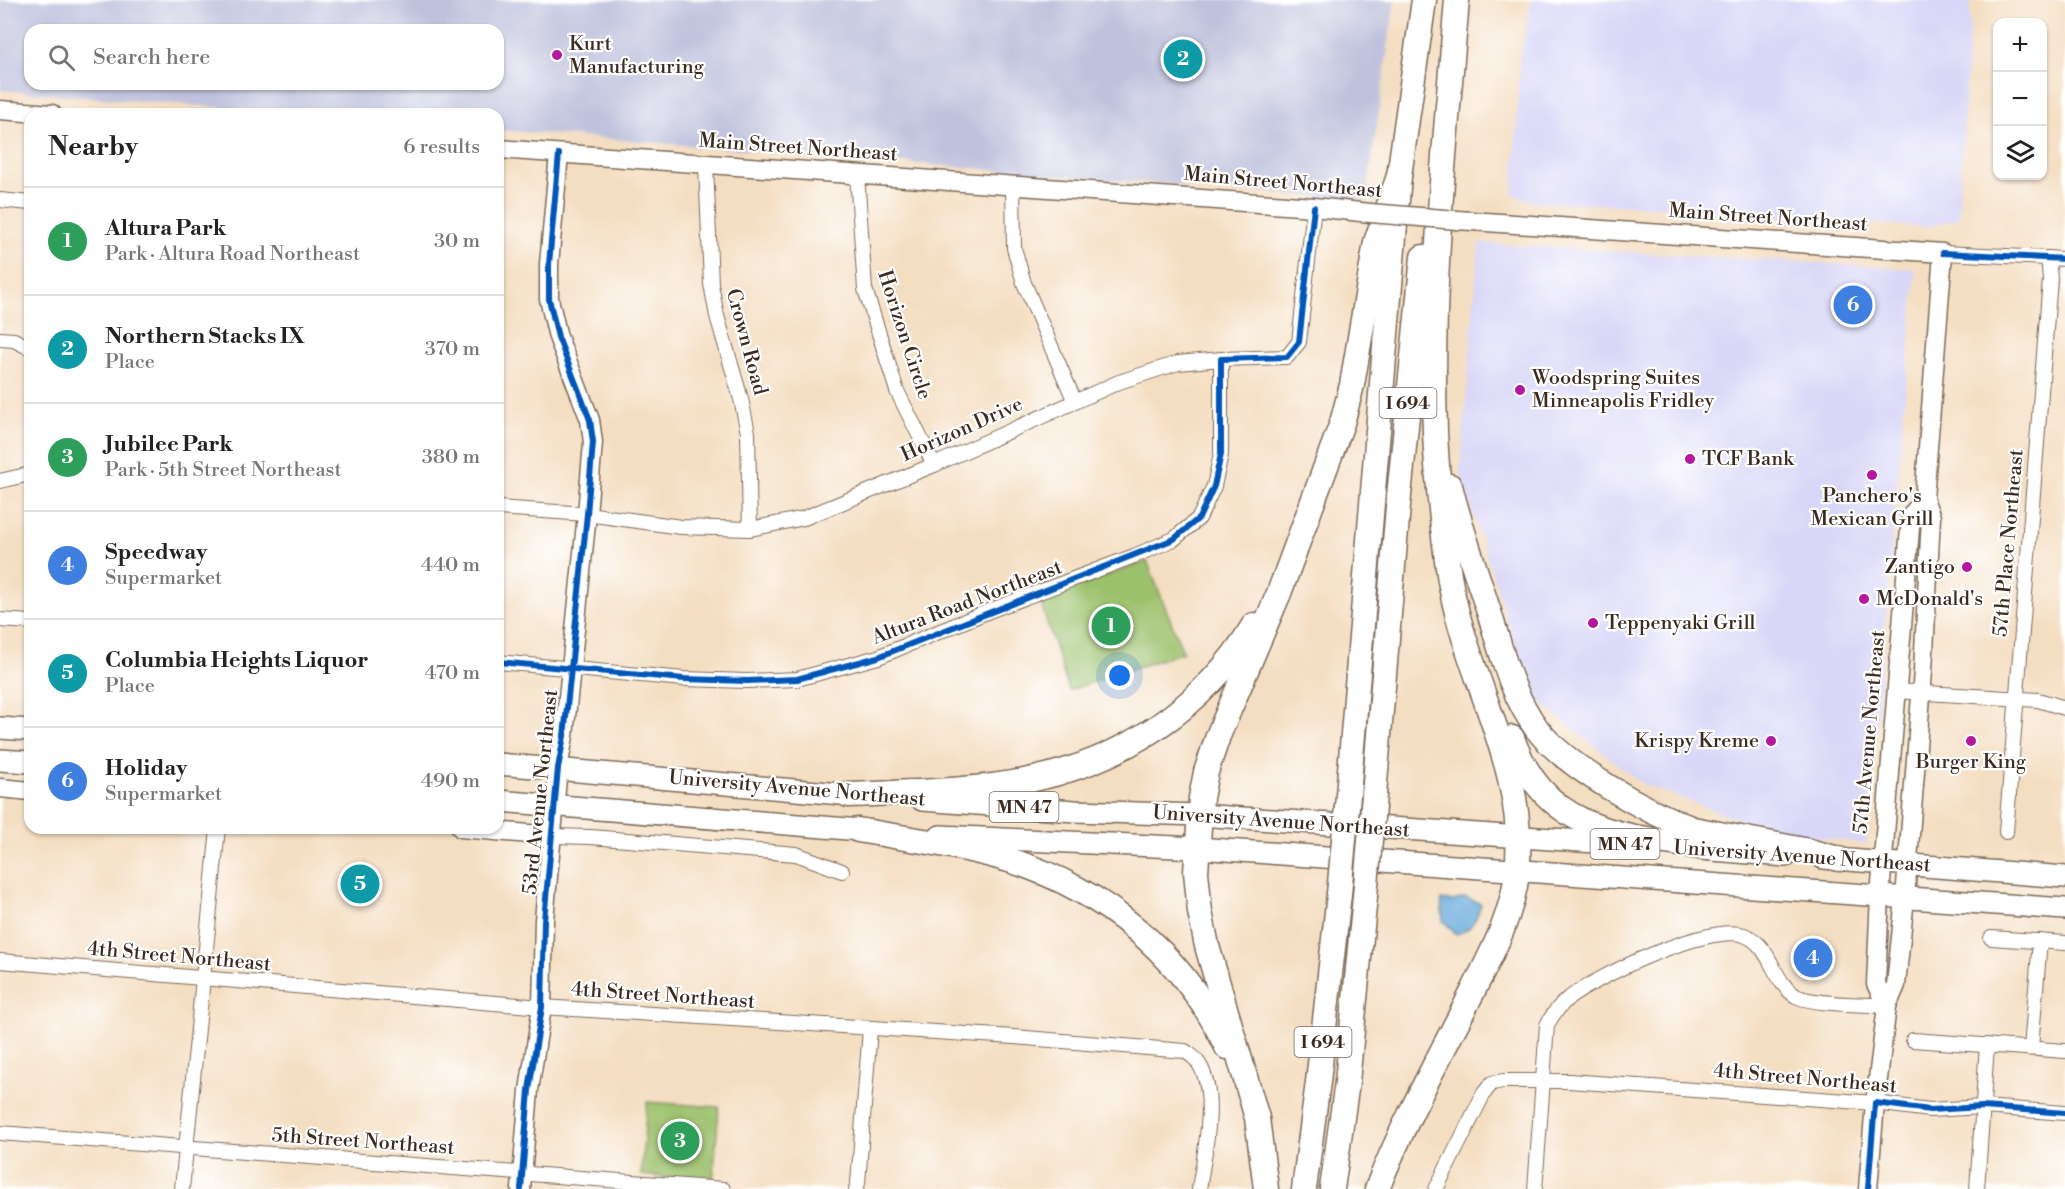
<!DOCTYPE html>
<html lang="en">
<head>
<meta charset="utf-8">
<style>
  body { margin:0; font-family:"Libre Bodoni",serif; background:#f2f2f2; color:#222 }
  .controls { position:absolute; right:18px; top:18px; display:grid; overflow:hidden; border-radius:12px; box-shadow:0 2px 4px #0004 }
  .controls button { width:54px; height:54px; display:grid; place-items:center; padding:0; border:0; border-bottom:2px solid #e0e0e0; background:#fff; color:#222; font:30px sans-serif }
  .you { position:absolute; left:1120px; top:676px; width:21px; height:21px; margin:-15px; border:4px solid #fff; border-radius:50%; background:#1a73e8; box-shadow:0 0 0 9px #1a73e833 }
  .badge { display:grid; place-items:center; width:39px; height:39px; border-radius:50%; background:#b5179e; color:#fff; font-size:20px; font-weight:700 }
  .pin { position:absolute; translate:-50% -50%; border:3px solid #fff; box-shadow:0 2px 6px #0006 }
  .list { margin:0; padding:0; list-style:none }
  h2 { display:flex; justify-content:space-between; align-items:center; height:78px; margin:0; padding:0 24px; font-size:26px }
  h2 small { font-size:20px; font-weight:400; color:#767676 }
  .list li { display:grid; grid-template-columns:39px 1fr auto; gap:18px; align-items:center; box-sizing:border-box; height:108px; padding:0 24px; border-top:2px solid #e0e0e0 }
  .list b { display:block; font-size:22px; white-space:nowrap }
  .list p { margin:0; font-size:20px; white-space:nowrap; color:#767676 }
  .list em { font-size:20px; font-style:normal; color:#767676 }
  .icon { flex:none; width:33px; height:33px; fill:none; stroke:currentColor; stroke-width:2; stroke-linecap:round; stroke-linejoin:round }
  .map { position:relative; flex:none; width:2065px; height:1189px; overflow:hidden }
  .search { position:absolute; background:#fff; box-shadow:0 2px 4px #0004; left:24px; top:24px; width:480px; height:66px; display:flex; align-items:center; gap:15px; box-sizing:border-box; padding:0 21px; border-radius:18px; color:#767676; font-size:22px }
  .panel { position:absolute; background:#fff; box-shadow:0 2px 4px #0004; left:24px; top:108px; width:480px; height:726px; border-radius:18px }
  .map>svg:first-child { display:block }
  .built { fill:#d9d7f7 }
  .industrial { fill:#c0c2dd; fill-rule:evenodd }
  .green { fill:#9cc16c; stroke:#6c7645; stroke-width:1.5 }
  .water { fill:#66aadb; stroke:#506a7c; stroke-width:1.5 }
  .lines { fill:none; stroke-linecap:round; stroke-linejoin:round }
  .street-casing { stroke:#7c6957; stroke-width:16 }
  .secondary-casing { stroke:#7c6957; stroke-width:21 }
  .primary-casing { stroke:#7c6957; stroke-width:24 }
  .highway-casing { stroke:#7c6957; stroke-width:27 }
  .street { stroke:#fff; stroke-width:14 }
  .secondary { stroke:#fff; stroke-width:18 }
  .primary { stroke:#fff; stroke-width:21 }
  .highway { stroke:#fff; stroke-width:24 }
  .secondary-bridge-casing { stroke:#7c6957; stroke-width:21; stroke-linecap:butt }
  .highway-bridge-casing { stroke:#7c6957; stroke-width:27; stroke-linecap:butt }
  .secondary-bridge { stroke:#fff; stroke-width:18 }
  .highway-bridge { stroke:#fff; stroke-width:24 }
  .cycleway-casing { stroke:#fff; stroke-width:10 }
  .cycleway { stroke:#0057b8; stroke-width:6 }
  .poi-dot { fill:#b5179e; stroke:#fff; stroke-width:2 }
  .labels { text-anchor:middle; dominant-baseline:central; stroke-width:4.5; stroke-linejoin:round; paint-order:stroke }
  .shield { fill:#fff; stroke:#766a62; stroke-width:1.5 }
  .shield-label { font-size:18px; font-weight:bold; fill:#3b2a1e }
  .poi-label { font-size:20px; fill:#3b2a1e; stroke:#fff; text-anchor:start }
  .street-label { font-size:20px; fill:#3b2a1e; stroke:#fff }
</style>
</head>
<body>
<div class="map">
<svg width="2065" height="1189" viewBox="0 0 2065 1189">
  <rect width="100%" height="100%" fill="#fff"/>
  <filter id="ink" filterUnits="userSpaceOnUse"><feTurbulence type="fractalNoise" baseFrequency=".0167" numOctaves="2"/><feDisplacementMap in="SourceGraphic" scale="12" xChannelSelector="R" yChannelSelector="G"/><feConvolveMatrix kernelMatrix="1 2 1 2 8 2 1 2 1" color-interpolation-filters="sRGB"/></filter>
  <filter id="wash" filterUnits="userSpaceOnUse"><feTurbulence type="fractalNoise" baseFrequency=".008" numOctaves="4" result="noise"/><feDisplacementMap in="SourceGraphic" scale="24" xChannelSelector="R" yChannelSelector="G"/><feGaussianBlur stdDeviation="1.35" result="paint"/><feColorMatrix in="noise" values="0 0 0 0 0 0 0 0 0 0 0 0 0 0 0 0 0 1.4 0 .05"/><feComposite in="paint" operator="in"/></filter>
  <g filter="url(#wash)">
    <rect width="100%" height="100%" fill="#f4dec1"/>
    <!-- built -->
    <g class="built">
      <path d="M1532 0H1971L1958 219 1925 227 1729 213 1679 207 1533 202 1513 194 1520 55Z"/>
      <path d="M1479 243 1916 269 1866 844 1768 830 1642 784 1531 695 1460 472Z"/>
    </g>
    <!-- industrial -->
    <path class="industrial" d="M0 0H1395L1366 200 498 130V114H300L0 90ZM30 30H498V84H30Z"/>
    <!-- green -->
    <g class="green">
      <path d="M1147 561 1183 652 1069 690 1040 601Z"/>
      <path d="M647 1102 719 1107 713 1181 641 1175Z"/>
    </g>
    <!-- water -->
    <path class="water" d="M1466 898 1481 904C1477 918 1472 931 1456 934L1443 921 1441 900 1452 901Z"/>
  </g>
  <g filter="url(#ink)">
    <g class="lines">
      <defs>
        <g id="street">
          <path d="M706 164 711 284 717 316 741 399 748 433 750 529"/>
          <path d="M857 175 865 289 897 391 934 465"/>
          <path d="M1013 186 1014 248 1024 283 1075 402"/>
          <path d="M0 200 30 203"/>
          <path d="M1943 253 2065 259"/>
          <path d="M0 339 14 340 30 348"/>
          <path d="M0 481 30 474"/>
          <path d="M498 508 587 514 681 527 750 529 775 524 804 518 934 465 1119 382 1178 363 1221 359 1287 357 1299 342 1314 207"/>
          <path d="M0 620 30 622"/>
          <path d="M498 662 684 679 747 681 797 679 878 657 989 611 1134 556 1174 539 1199 518 1214 486 1221 454V359"/>
          <path d="M1895 691 2038 700 2065 708"/>
          <path d="M2006 832 2050 279 2048 258"/>
          <path d="M552 836 591 837 796 854 842 871"/>
          <path d="M1991 938 2065 943"/>
          <path d="M0 961 542 1007 1014 1037 1185 1051C1189 1054 1193 1056 1196 1060 1220 1088 1204 1155 1199 1189"/>
          <path d="M1913 1040 2065 1051"/>
          <path d="M2031 1048 2040 941"/>
          <path d="M0 1133 723 1189"/>
          <path d="M182 1189 218 828"/>
          <path d="M856 1189 858 1183 870 1029"/>
          <path d="M1436 1189 1484 1093 1492 1083 1503 1081H1569L1875 1103 1930 1110 1983 1107 2065 1113"/>
          <path d="M1535 1189 1547 1025C1551 1017 1556 1010 1563 1003 1591 978 1708 923 1744 935 1772 945 1772 982 1796 996 1813 1005 1866 1004 1887 1006"/>
          <path d="M1977 1189 1987 1045"/>
        </g>
        <g id="secondary">
          <path d="M0 110 52 114"/>
          <path d="M498 149 1314 207 1370 213"/>
          <path d="M1457 220 1943 253 1924 499 1931 517 1923 671 1905 898 1896 985 1887 1006 1875 1103 1868 1189"/>
          <path d="M0 788 30 791"/>
          <path d="M461 828 552 836"/>
          <path d="M1887 1006 1876 984 1880 895 1911 516 1924 499"/>
          <path d="M521 1189 529 1090 542 1007 544 920 558 768 564 736 587 514 593 442 590 420 558 337 549 299V264L559 154"/>
        </g>
        <g id="primary">
          <path d="M0 728 30 730"/>
          <path d="M0 760 30 762"/>
          <path d="M498 764 864 796"/>
          <path d="M922 800 1075 811 1199 815 1640 845"/>
          <path d="M498 801 873 831"/>
          <path d="M940 836 1197 848 2065 909"/>
          <path d="M1701 849 1786 856"/>
          <path d="M1823 858 2065 877"/>
        </g>
        <g id="highway">
          <path d="M1450 486C1461 529 1475 570 1489 612 1502 653 1511 694 1537 729 1567 768 1647 812 1693 829L1809 851 1839 859"/>
          <path d="M1512 738C1547 837 1629 836 1717 849"/>
          <path d="M848 795C908 792 970 792 1029 780 1123 761 1205 707 1254 625"/>
          <path d="M1347 807 1399 176 1424 0"/>
          <path d="M1373 807 1398 506 1423 257"/>
          <path d="M858 830C908 839 960 845 1009 860 1105 890 1184 956 1227 1047"/>
          <path d="M1266 1189 1257 1118 1207 946 1200 912 1196 872 1201 798 1206 772 1218 736 1279 593 1342 423 1352 385 1376 242 1399 176"/>
          <path d="M1304 1189 1318 1082 1339 894"/>
          <path d="M1332 1189 1347 1082 1365 896"/>
          <path d="M1377 1189C1405 1118 1443 1051 1477 983 1495 947 1512 914 1517 873 1529 764 1462 673 1448 568 1442 523 1437 478 1435 432 1430 288 1445 144 1457 0"/>
        </g>
      </defs>
      <!-- street casing -->
      <use href="#street" class="street-casing"/>
      <!-- secondary casing -->
      <use href="#secondary" class="secondary-casing"/>
      <!-- primary casing -->
      <use href="#primary" class="primary-casing"/>
      <!-- highway casing -->
      <use href="#highway" class="highway-casing"/>
      <!-- street -->
      <use href="#street" class="street"/>
      <!-- secondary -->
      <use href="#secondary" class="secondary"/>
      <!-- primary -->
      <use href="#primary" class="primary"/>
      <!-- highway -->
      <use href="#highway" class="highway"/>
      <defs>
        <path id="secondary-bridge" d="M1370 213 1457 220"/>
        <g id="highway-bridge">
          <path d="M1339 894 1347 807"/>
          <path d="M1365 896 1373 807"/>
        </g>
      </defs>
      <!-- secondary-bridge casing -->
      <use href="#secondary-bridge" class="secondary-bridge-casing"/>
      <!-- highway-bridge casing -->
      <use href="#highway-bridge" class="highway-bridge-casing"/>
      <!-- secondary-bridge -->
      <use href="#secondary-bridge" class="secondary-bridge"/>
      <!-- highway-bridge -->
      <use href="#highway-bridge" class="highway-bridge"/>
      <defs>
        <g id="cycleway">
          <path d="M1943 253 2065 259"/>
          <path d="M498 662 684 679 747 681 797 679 878 657 1174 539 1199 518 1214 486 1221 454V359L1287 357 1299 342 1314 207"/>
          <path d="M521 1189 529 1090 542 1007 544 920 558 768 564 736 587 514 593 442 590 420 558 337 549 299V264L559 154"/>
          <path d="M1868 1189 1875 1103 1930 1110 1983 1107 2065 1113"/>
        </g>
      </defs>
      <!-- cycleway casing -->
      <use href="#cycleway" class="cycleway-casing"/>
      <!-- cycleway -->
      <use href="#cycleway" class="cycleway"/>
    </g>
  </g>
  <!-- markers -->
  <g class="poi-dot">
    <circle cx="557" cy="55" r="6"/>
    <circle cx="1520" cy="390" r="6"/>
    <circle cx="1690" cy="459" r="6"/>
    <circle cx="1872" cy="475" r="6"/>
    <circle cx="1967" cy="567" r="6"/>
    <circle cx="1864" cy="599" r="6"/>
    <circle cx="1593" cy="623" r="6"/>
    <circle cx="1771" cy="741" r="6"/>
    <circle cx="1971" cy="741" r="6"/>
  </g>
  <g class="labels">
    <!-- shield labels -->
    <g class="shield">
      <rect x="1379.5" y="388" width="57" height="30" rx="4.5"/>
      <rect x="989.5" y="792" width="69" height="30" rx="4.5"/>
      <rect x="1590.5" y="829" width="69" height="30" rx="4.5"/>
      <rect x="1294.5" y="1027" width="57" height="30" rx="4.5"/>
    </g>
    <g class="shield-label">
      <text x="1408" y="403">I 694</text>
      <text x="1024" y="807">MN 47</text>
      <text x="1625" y="844">MN 47</text>
      <text x="1323" y="1042">I 694</text>
    </g>
    <!-- poi labels -->
    <g class="poi-label">
      <text x="569" y="44">Kurt<tspan x="569" dy="23">Manufacturing</tspan></text>
      <text x="1532" y="378">Woodspring Suites<tspan x="1532" dy="23">Minneapolis Fridley</tspan></text>
      <text x="1702" y="459">TCF Bank</text>
      <text x="1872" y="496" text-anchor="middle">Panchero's<tspan x="1872" dy="23">Mexican Grill</tspan></text>
      <text x="1955" y="567" text-anchor="end">Zantigo</text>
      <text x="1876" y="599">McDonald's</text>
      <text x="1605" y="623">Teppenyaki Grill</text>
      <text x="1759" y="741" text-anchor="end">Krispy Kreme</text>
      <text x="1971" y="762" text-anchor="middle">Burger King</text>
    </g>
    <!-- street labels -->
    <g class="street-label">
      <text transform="translate(798 148) rotate(4)">Main Street Northeast</text>
      <text transform="translate(1283 183) rotate(5)">Main Street Northeast</text>
      <text transform="translate(1768 218) rotate(4)">Main Street Northeast</text>
      <text transform="translate(904 335) rotate(72)">Horizon Circle</text>
      <text transform="translate(746 342) rotate(75)">Crown Road</text>
      <text transform="translate(962 430) rotate(-24)">Horizon Drive</text>
      <text transform="translate(2009 543) rotate(-85)">57th Place Northeast</text>
      <text transform="translate(967 603) rotate(-21)">Altura Road Northeast</text>
      <text transform="translate(1870 732) rotate(-85)">57th Avenue Northeast</text>
      <text transform="translate(797 789) rotate(5)">University Avenue Northeast</text>
      <text transform="translate(541 792) rotate(-84)">53rd Avenue Northeast</text>
      <text transform="translate(1281 822) rotate(4)">University Avenue Northeast</text>
      <text transform="translate(1802 857) rotate(4)">University Avenue Northeast</text>
      <text transform="translate(179 957) rotate(5)">4th Street Northeast</text>
      <text transform="translate(663 996) rotate(4)">4th Street Northeast</text>
      <text transform="translate(1805 1079) rotate(5)">4th Street Northeast</text>
      <text transform="translate(363 1142) rotate(4)">5th Street Northeast</text>
    </g>
  </g>
</svg>
<div class="controls">
<button>+</button>
<button>−</button>
<button><svg class="icon" aria-label="layers" viewBox="0 0 24 24"><path d="M12 4l9 5-9 5-9-5zM3 14l9 5 9-5"/></svg></button>
</div>
<div class="you"></div>
<div class="pin badge" style="left:1111px;top:626px;background:#2e9e5b">1</div>
<div class="pin badge" style="left:1183px;top:59px;background:#0f9aa8">2</div>
<div class="pin badge" style="left:680px;top:1141px;background:#2e9e5b">3</div>
<div class="pin badge" style="left:1813px;top:958px;background:#3f7fe0">4</div>
<div class="pin badge" style="left:360px;top:884px;background:#0f9aa8">5</div>
<div class="pin badge" style="left:1853px;top:305px;background:#3f7fe0">6</div>
<div class="search"><svg class="icon" aria-label="search" viewBox="0 0 24 24"><circle cx="10" cy="10" r="6"/><path d="M15 15l6 6"/></svg>Search here</div>
<section class="panel">
<h2>Nearby<small>6 results</small></h2>
<ul class="list">
<li><span class="badge" style="background:#2e9e5b">1</span><div><b>Altura Park</b><p>Park · Altura Road Northeast</p></div><em>30 m</em></li>
<li><span class="badge" style="background:#0f9aa8">2</span><div><b>Northern Stacks IX</b><p>Place</p></div><em>370 m</em></li>
<li><span class="badge" style="background:#2e9e5b">3</span><div><b>Jubilee Park</b><p>Park · 5th Street Northeast</p></div><em>380 m</em></li>
<li><span class="badge" style="background:#3f7fe0">4</span><div><b>Speedway</b><p>Supermarket</p></div><em>440 m</em></li>
<li><span class="badge" style="background:#0f9aa8">5</span><div><b>Columbia Heights Liquor</b><p>Place</p></div><em>470 m</em></li>
<li><span class="badge" style="background:#3f7fe0">6</span><div><b>Holiday</b><p>Supermarket</p></div><em>490 m</em></li>
</ul>
</section>
</div>
</body>
</html>
